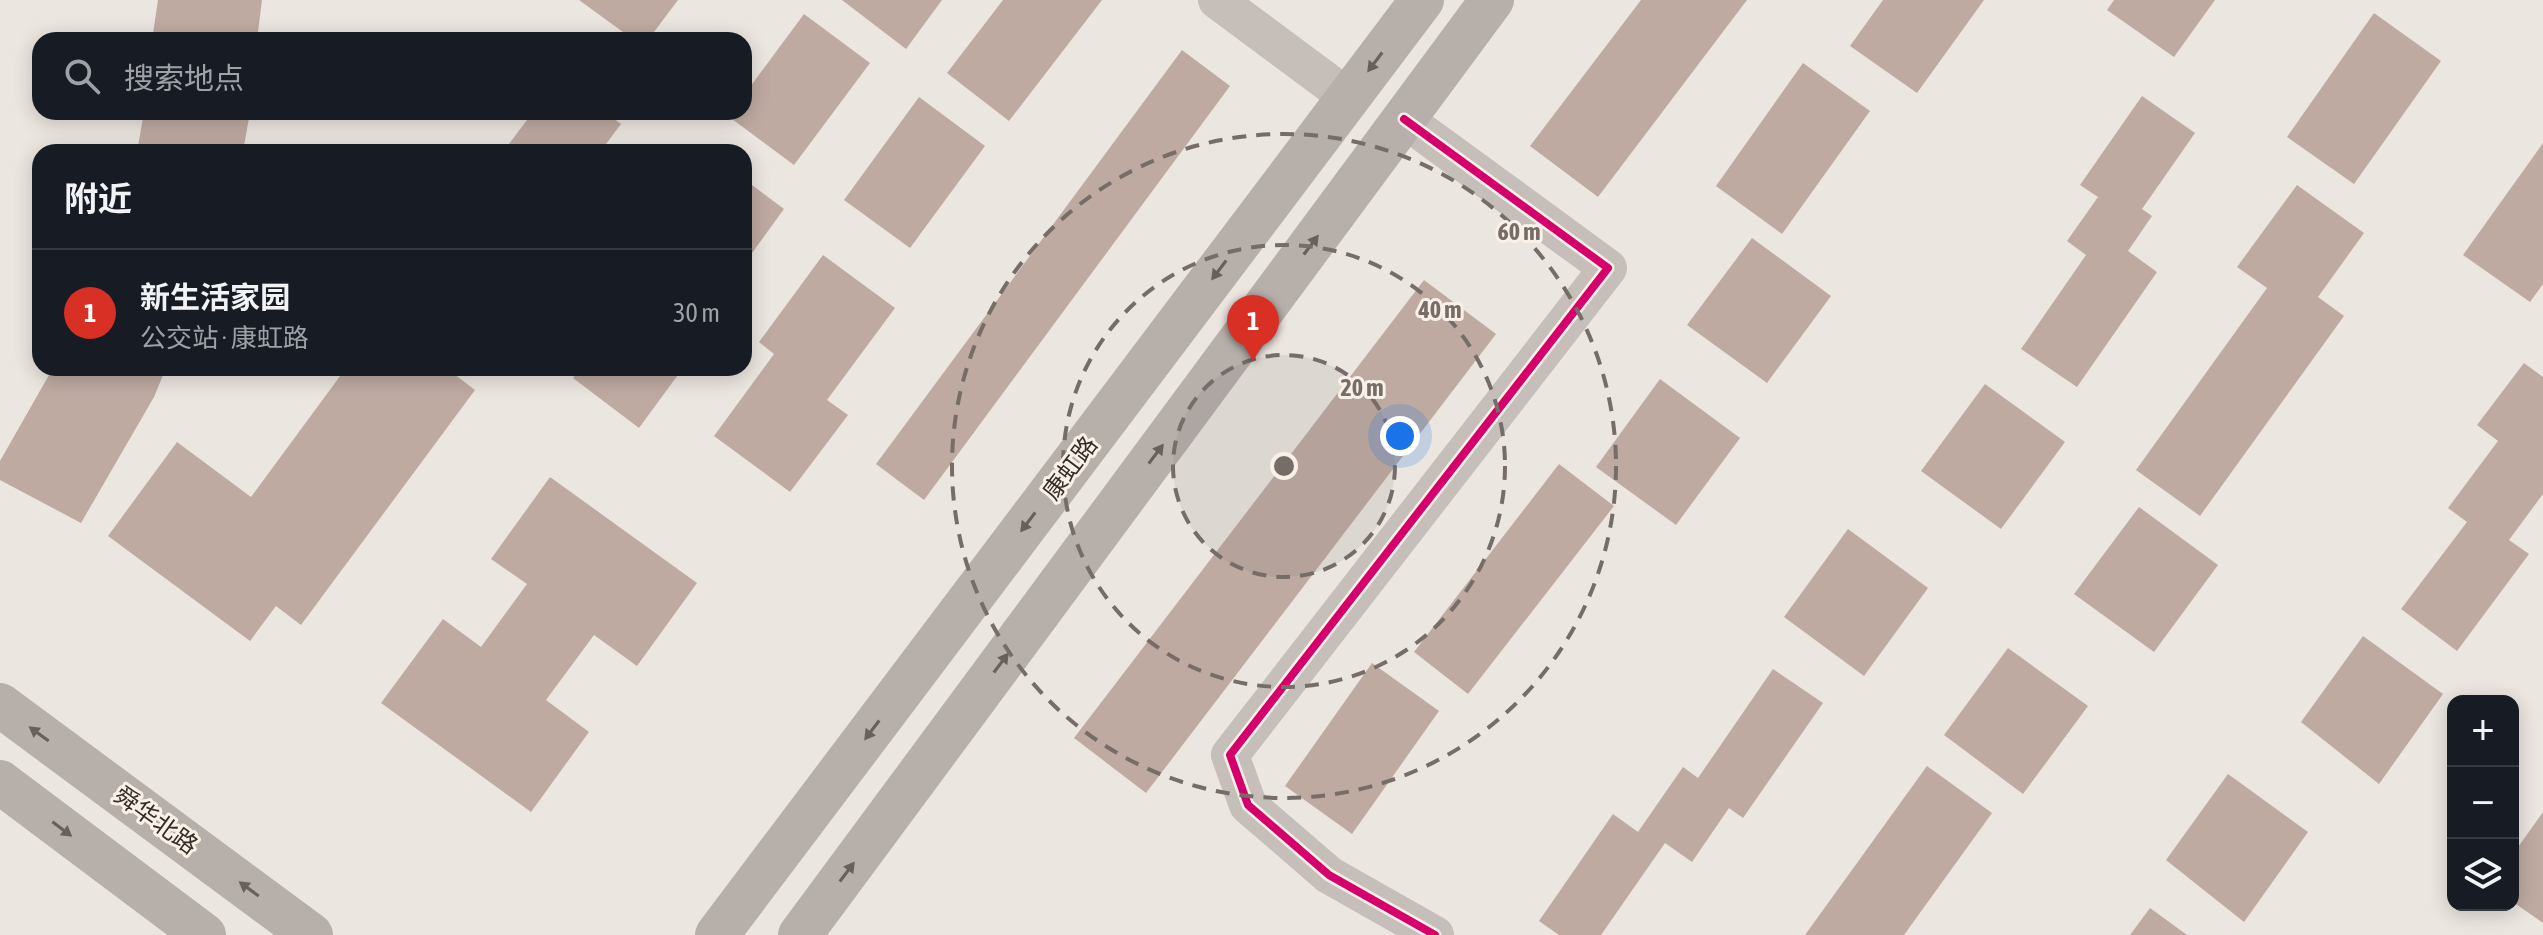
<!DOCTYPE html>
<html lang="zh">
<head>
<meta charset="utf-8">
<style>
  body { margin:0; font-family:"Asap Condensed","Noto Sans SC",sans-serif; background:#242831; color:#f1f3f6 }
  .controls { position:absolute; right:24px; bottom:24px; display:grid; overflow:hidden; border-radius:16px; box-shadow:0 4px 20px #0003 }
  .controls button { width:72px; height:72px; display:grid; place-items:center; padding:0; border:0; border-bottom:2px solid #363941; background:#171b24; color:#f1f3f6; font:40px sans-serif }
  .you { position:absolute; left:1400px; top:436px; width:28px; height:28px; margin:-20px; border:6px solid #fff; border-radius:50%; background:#1a73e8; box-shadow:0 0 0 12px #1a73e833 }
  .badge { display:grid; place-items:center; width:52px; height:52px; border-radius:50%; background:#d93025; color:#fff; font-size:26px; font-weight:700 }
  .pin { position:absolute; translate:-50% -66px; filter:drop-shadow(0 2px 4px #0008) }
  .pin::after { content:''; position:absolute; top:42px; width:28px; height:24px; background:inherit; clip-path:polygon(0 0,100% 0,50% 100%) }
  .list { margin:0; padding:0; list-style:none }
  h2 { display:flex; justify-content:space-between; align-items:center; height:104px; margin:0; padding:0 32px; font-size:34px }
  h2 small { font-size:26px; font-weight:400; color:#9ea1a6 }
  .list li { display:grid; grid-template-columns:52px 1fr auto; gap:24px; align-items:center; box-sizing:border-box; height:128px; padding:0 32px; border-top:2px solid #363941 }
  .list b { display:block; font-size:30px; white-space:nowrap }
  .list p { margin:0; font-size:26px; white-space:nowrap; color:#9ea1a6 }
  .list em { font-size:26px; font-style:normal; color:#9ea1a6 }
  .icon { flex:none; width:44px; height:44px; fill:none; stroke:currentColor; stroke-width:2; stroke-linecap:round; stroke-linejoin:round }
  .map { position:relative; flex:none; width:2543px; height:935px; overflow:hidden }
  .search { position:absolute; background:#171b24; box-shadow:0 4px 20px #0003; left:32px; top:32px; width:720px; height:88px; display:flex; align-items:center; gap:20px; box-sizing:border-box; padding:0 28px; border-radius:24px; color:#9ea1a6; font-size:30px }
  .panel { position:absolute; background:#171b24; box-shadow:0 4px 20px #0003; left:32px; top:144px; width:720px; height:232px; border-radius:24px }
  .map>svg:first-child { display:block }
  .building { fill:#bfaaa2 }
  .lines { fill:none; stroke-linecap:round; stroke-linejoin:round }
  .street { stroke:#c5beb9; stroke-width:38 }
  .secondary { stroke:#b6afaa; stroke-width:44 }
  .cycleway-casing { stroke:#f9f1e8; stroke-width:13 }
  .cycleway { stroke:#d6006c; stroke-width:8 }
  .oneway { fill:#69605c }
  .ring { fill:none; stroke:#766d68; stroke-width:4; stroke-dasharray:14 10 }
  .labels { text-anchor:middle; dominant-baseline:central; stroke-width:6; stroke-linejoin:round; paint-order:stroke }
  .street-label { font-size:24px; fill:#362c28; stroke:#f9f1e8 }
  .centre { fill:#766d68; stroke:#f9f1e8; stroke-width:4 }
  .ring-label { font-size:24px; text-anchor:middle; font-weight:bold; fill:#766d68; stroke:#f9f1e8; stroke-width:6; stroke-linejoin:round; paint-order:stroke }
</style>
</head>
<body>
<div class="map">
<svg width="2543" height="935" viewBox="0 0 2543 935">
  <rect width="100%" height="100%" fill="#ece6e0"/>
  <!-- building -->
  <g class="building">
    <path d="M158 0H262L257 40H152Z"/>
    <path d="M579 0H678L648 40H634Z"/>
    <path d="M842 0H942L906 49Z"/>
    <path d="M1003 0H1102L1009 121 947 73Z"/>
    <path d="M1641 0H1747L1598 197 1530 146Z"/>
    <path d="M1883 0H1984L1917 93 1850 46Z"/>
    <path d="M2114 0H2215L2174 57 2107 10Z"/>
    <path d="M2374 13 2441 61 2354 184 2287 137Z"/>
    <path d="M804 14 870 63 794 165 728 116 731 112H744V95Z"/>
    <path d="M1182 50 1230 86 924 500 876 464Z"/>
    <path d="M1803 63 1870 111 1782 234 1716 186Z"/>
    <path d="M2142 96 2195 133 2142 209 2152 216 2128 251 2157 272 2077 387 2021 349 2086 255 2067 241 2098 197 2080 185Z"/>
    <path d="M919 97 985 146 910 248 844 200Z"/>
    <path d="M144 112H250L243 152H137Z"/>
    <path d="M533 112H605L621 124 600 152H503Z"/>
    <path d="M2543 143V284L2530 302 2463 255Z"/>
    <path d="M744 179 784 209 744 264Z"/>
    <path d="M2297 185 2364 233 2318 297 2344 316 2200 516 2136 470 2267 288 2237 267Z"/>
    <path d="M1752 238 1831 296 1767 383 1687 325Z"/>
    <path d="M823 255 895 308 827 400 848 415 790 492 714 436 774 354 759 342Z"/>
    <path d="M1424 280 1496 334 1146 793 1074 738Z"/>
    <path d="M2524 363 2543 377V494L2509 540 2529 554 2457 651 2401 609 2467 522 2448 508 2498 441 2477 425Z"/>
    <path d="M53 368H166L154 397 81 523 0 480V461Z"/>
    <path d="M346 368H446L475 390 301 625 276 606 250 641 108 536 177 442 251 497Z"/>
    <path d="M581 368H683L639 428 573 378Z"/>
    <path d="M1660 379 1740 438 1676 525 1596 467Z"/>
    <path d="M1985 384 2065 442 2001 529 1921 471Z"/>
    <path d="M1559 464 1614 506 1468 694 1414 652Z"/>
    <path d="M550 477 697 583 637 666 594 635 546 700 589 732 531 812 381 703 443 619 481 647 527 584 491 559Z"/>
    <path d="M2139 507 2218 565 2154 652 2074 594Z"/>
    <path d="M1848 529 1928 588 1864 676 1784 617Z"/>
    <path d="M2363 636 2443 694 2379 784 2301 722Z"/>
    <path d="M2008 648 2088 706 2023 794 1944 735Z"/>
    <path d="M1372 663 1439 711 1352 834 1285 786Z"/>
    <path d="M1773 669 1823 703 1743 818 1729 808 1692 862 1665 843 1601 935H1559L1539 921 1613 814 1638 832 1683 767 1698 778Z"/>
    <path d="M1927 766 1992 813 1904 935H1805Z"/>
    <path d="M2228 774 2308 832 2244 922 2166 860Z"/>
    <path d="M2543 812V923L2513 902V854Z"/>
    <path d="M2150 908 2187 935H2130Z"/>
  </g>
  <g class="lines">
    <!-- street -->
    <g class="street">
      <path d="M1217 0 1349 98"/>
      <path d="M1404 119 1608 268 1230 755 1248 805 1329 875 1435 935"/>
    </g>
    <!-- secondary -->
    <g class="secondary">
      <path d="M0 705 311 935"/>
      <path d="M0 782 204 935"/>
      <path d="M717 935 1422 0"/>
      <path d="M800 935 1492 0"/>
    </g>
    <defs>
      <path id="cycleway" d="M1404 119 1608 268 1230 755 1248 805 1329 875 1435 935"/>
    </defs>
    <!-- cycleway casing -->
    <use href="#cycleway" class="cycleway-casing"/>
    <!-- cycleway -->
    <use href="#cycleway" class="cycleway"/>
  </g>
  <!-- one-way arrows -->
  <defs><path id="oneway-solid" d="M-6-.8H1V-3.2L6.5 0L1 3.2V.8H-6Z" transform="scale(2)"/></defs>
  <g class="oneway">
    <use href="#oneway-solid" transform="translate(1375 62) rotate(127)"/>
    <use href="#oneway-solid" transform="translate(1311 245) rotate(-53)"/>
    <use href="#oneway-solid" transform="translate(1219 270) rotate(127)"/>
    <use href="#oneway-solid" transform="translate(1156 454) rotate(-53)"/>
    <use href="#oneway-solid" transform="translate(1028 522) rotate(127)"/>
    <use href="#oneway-solid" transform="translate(1001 663) rotate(-53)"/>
    <use href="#oneway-solid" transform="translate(872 730) rotate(127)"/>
    <use href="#oneway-solid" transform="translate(39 734) rotate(-144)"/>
    <use href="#oneway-solid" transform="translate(62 829) rotate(37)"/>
    <use href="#oneway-solid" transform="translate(847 872) rotate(-53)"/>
    <use href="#oneway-solid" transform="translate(249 889) rotate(-144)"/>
  </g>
  <!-- distance rings -->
  <circle cx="1284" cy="466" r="111" fill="#766d68" fill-opacity=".12"/>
  <g class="ring">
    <circle cx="1284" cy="466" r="111"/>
    <circle cx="1284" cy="466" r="221"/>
    <circle cx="1284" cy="466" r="332"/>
  </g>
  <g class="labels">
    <!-- street labels -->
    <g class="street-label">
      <text transform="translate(1070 468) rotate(-53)">康虹路</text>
      <text transform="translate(156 820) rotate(36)">舜华北路</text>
    </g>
  </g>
  <circle cx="1284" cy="466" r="12" class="centre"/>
  <g class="ring-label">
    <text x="1519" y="240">60 m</text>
    <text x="1440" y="318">40 m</text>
    <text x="1362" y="396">20 m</text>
  </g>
</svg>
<div class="controls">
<button>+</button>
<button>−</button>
<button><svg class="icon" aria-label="layers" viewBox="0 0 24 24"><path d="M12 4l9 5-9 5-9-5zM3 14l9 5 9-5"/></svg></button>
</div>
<div class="you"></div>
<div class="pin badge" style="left:1253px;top:361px">1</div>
<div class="search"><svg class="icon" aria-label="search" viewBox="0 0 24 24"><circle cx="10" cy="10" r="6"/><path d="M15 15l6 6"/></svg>搜索地点</div>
<section class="panel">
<h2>附近<small></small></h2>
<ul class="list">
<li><span class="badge">1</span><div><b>新生活家园</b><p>公交站 · 康虹路</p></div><em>30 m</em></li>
</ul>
</section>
</div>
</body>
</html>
